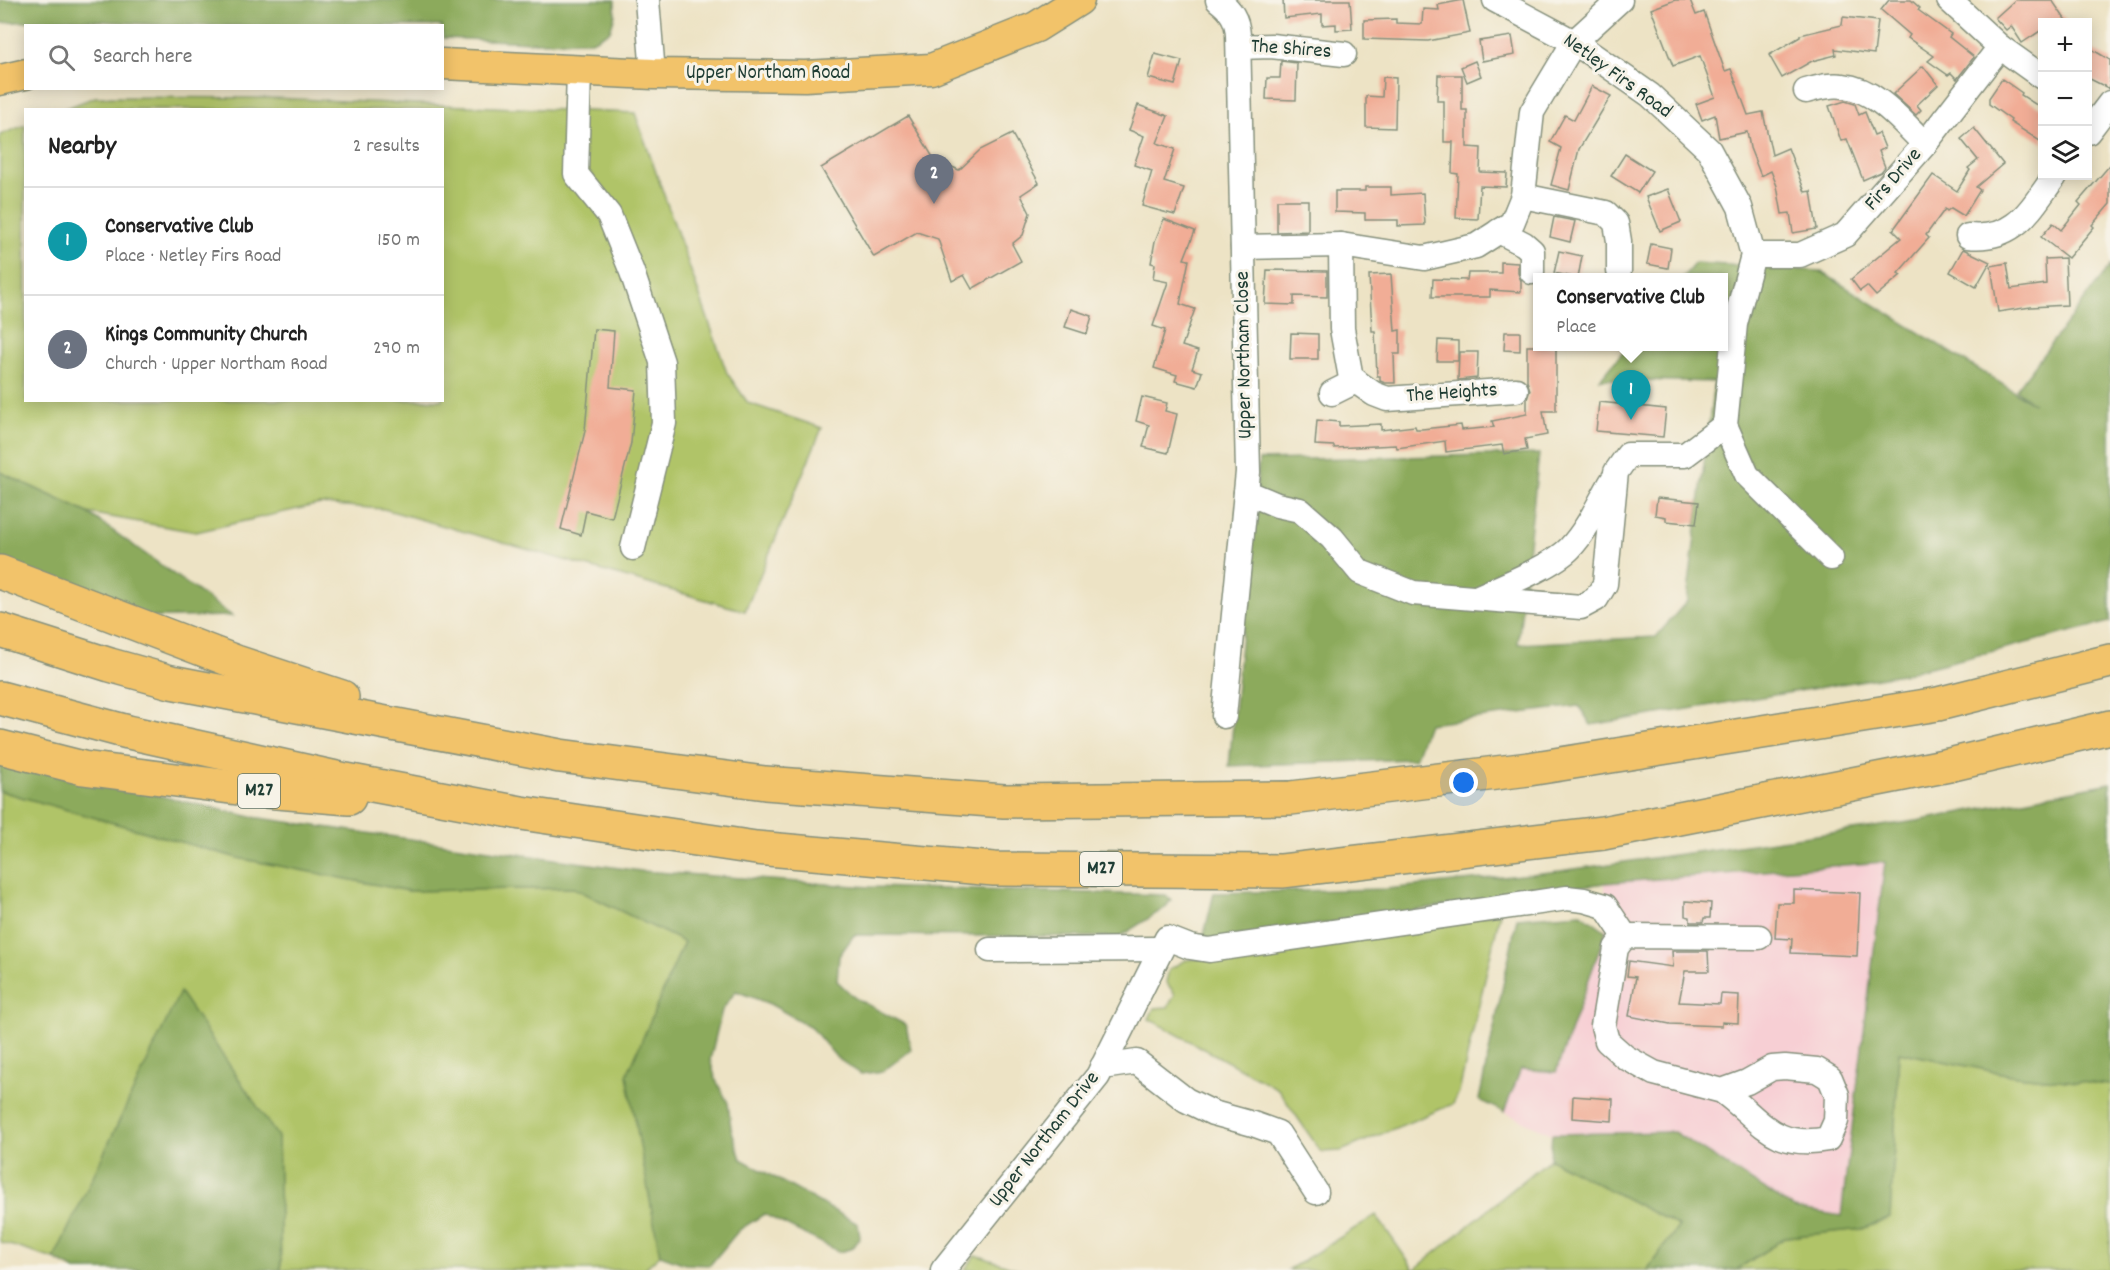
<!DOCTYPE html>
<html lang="en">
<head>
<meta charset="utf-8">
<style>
  body { margin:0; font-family:Dekko,sans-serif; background:#f2f2f2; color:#222 }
  .controls { position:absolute; right:18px; top:18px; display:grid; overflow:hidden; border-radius:0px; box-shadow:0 3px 15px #0003 }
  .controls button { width:54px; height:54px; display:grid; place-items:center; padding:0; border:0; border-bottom:2px solid #e0e0e0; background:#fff; color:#222; font:30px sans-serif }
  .you { position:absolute; left:1464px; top:783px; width:21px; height:21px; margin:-15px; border:4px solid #fff; border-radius:50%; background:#1a73e8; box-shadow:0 0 0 9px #1a73e833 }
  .badge { display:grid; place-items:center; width:39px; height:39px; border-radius:50%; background:#1f6fb2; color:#fff; font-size:20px; font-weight:700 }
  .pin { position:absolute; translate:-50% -50px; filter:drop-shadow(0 2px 3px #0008) }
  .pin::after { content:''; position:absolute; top:32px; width:21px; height:18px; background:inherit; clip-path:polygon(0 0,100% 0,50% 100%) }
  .popup { position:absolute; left:1533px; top:273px; width:195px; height:78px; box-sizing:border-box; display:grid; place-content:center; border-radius:0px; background:#fff; filter:drop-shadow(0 2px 4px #0005); font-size:20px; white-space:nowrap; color:#767676 }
  .popup b { font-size:22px; color:#222 }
  .popup::after { content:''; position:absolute; left:50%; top:100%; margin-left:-12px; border:12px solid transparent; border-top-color:#fff }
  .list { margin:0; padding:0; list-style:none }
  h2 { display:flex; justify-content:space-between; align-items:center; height:78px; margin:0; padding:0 24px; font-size:26px }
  h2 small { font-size:20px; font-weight:400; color:#767676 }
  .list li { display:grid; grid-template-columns:39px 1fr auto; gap:18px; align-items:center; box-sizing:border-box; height:108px; padding:0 24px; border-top:2px solid #e0e0e0 }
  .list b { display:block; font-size:22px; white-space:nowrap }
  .list p { margin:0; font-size:20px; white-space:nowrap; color:#767676 }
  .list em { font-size:20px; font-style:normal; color:#767676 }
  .icon { flex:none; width:33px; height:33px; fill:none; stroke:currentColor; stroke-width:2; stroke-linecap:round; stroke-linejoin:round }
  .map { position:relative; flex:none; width:2110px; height:1270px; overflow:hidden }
  .search { position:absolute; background:#fff; box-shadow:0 3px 15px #0003; left:24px; top:24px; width:420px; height:66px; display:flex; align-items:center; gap:15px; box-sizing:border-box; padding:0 21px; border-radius:0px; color:#767676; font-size:22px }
  .panel { position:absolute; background:#fff; box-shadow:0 3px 15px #0003; left:24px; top:108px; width:420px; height:294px; border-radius:0px }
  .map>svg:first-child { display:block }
  .built { fill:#f7cfd4 }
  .green { fill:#b0c468; stroke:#68804e; stroke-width:1.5 }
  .forest { fill:#8caa5c; stroke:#567448; stroke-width:1.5 }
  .building { fill:#f1ad96 }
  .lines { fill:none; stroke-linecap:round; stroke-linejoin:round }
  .minor-casing { stroke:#86907c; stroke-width:27 }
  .major-casing { stroke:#86907c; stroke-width:33 }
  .highway-casing { stroke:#86907c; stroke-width:36 }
  .minor { stroke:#fff; stroke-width:24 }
  .major { stroke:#f2c36a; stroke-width:30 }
  .highway { stroke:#f2c36a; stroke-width:33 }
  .labels { text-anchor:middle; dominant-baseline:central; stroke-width:6; stroke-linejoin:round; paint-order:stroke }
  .shield { fill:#f7f3e8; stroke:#60746a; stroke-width:1.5 }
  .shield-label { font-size:20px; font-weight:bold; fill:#1f3d34 }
  .street-label { font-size:21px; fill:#1f3d34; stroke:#f7f3e8 }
</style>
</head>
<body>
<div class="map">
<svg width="2110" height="1270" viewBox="0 0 2110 1270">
  <rect width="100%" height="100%" fill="#f7f3e8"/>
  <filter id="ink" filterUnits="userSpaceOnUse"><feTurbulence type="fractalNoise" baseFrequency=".0167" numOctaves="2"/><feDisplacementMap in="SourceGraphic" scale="12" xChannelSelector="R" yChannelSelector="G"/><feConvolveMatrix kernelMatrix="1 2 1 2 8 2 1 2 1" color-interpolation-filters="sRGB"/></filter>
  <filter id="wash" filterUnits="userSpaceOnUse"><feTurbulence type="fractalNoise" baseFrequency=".008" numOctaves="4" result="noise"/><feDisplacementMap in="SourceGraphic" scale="24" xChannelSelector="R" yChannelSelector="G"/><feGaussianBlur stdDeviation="1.35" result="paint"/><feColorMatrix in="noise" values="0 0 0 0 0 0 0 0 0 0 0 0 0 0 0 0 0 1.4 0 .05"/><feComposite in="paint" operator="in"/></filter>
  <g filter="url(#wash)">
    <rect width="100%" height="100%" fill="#ede3c5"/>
    <!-- built -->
    <path class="built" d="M1886 862 1841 1216 1794 1209 1674 1132 1552 1134 1504 1112 1521 1069 1606 931 1605 883Z"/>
    <!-- green -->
    <g class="green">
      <path d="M95 97 273 98 635 113 727 373 748 403 822 428 745 611 384 509 320 504 196 532 88 513 0 472V135L25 125 26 400H442V110L64 109Z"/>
      <path d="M0 791 238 858 409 891 574 888 684 942 628 1075 660 1255 643 1270H281L278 1137 162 1033 54 1259 0 1242Z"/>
      <path d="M1500 913 1459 1092 1453 1104 1341 1151 1321 1152 1278 1089 1149 1019 1154 1008 1168 1007 1175 994 1166 982 1169 969 1186 960 1215 957Z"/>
      <path d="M1899 1052 2016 1076 2110 1085V1270H1736L1786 1237 1862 1229 1890 1218Z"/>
      <path d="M1550 1159 1679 1226 1647 1270H1288L1376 1215 1414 1270Z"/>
      <path d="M976 1255 1020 1270H964Z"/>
    </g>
    <!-- forest -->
    <g class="forest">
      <path d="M0 0H615V15L610 31 592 41 533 42 443 38 442 26H172L71 19 0 23Z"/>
      <path d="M1695 263 1820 271 2034 404 2016 390 2110 266V622L1902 674 1591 725 1579 706 1428 724 1415 759 1229 766 1259 460 1539 454 1518 644 1656 637 1687 601 1714 382 1600 379 1627 347 1724 346V278L1683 277Z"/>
      <path d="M0 472 88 513 232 616 119 618 0 572Z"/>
      <path d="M0 759 252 817 641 871 870 887 1166 895 1171 900 1165 908 1119 937 854 935 839 956 837 981 855 998 906 1025 911 1050 883 1071 861 1074 837 1058 811 1027 770 1004 736 991 722 1010 710 1060 716 1080 728 1103 731 1128 741 1159 858 1224 860 1237 853 1248 840 1252 764 1214 739 1230 710 1265 685 1264 660 1255 627 1075 684 942 574 888 409 891 238 858 0 791Z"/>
      <path d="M2110 783V1085L2016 1076 1899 1052 1890 1218 1862 1229 1786 1237 1736 1270H1647L1679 1226 1550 1159 1552 1134 1674 1132 1794 1208 1841 1216 1885 862 1605 883 1218 939H1203L1214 893 1386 889 1560 871 1917 821Z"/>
      <path d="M1581 913 1606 931 1556 1072 1521 1069 1504 1112 1479 1100 1517 918Z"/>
      <path d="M180 992 278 1137 281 1270H75L54 1259Z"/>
    </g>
    <g id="blocks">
      <!-- building -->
      <g class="building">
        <path d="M1283 0H1350L1352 29 1336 30V24L1322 25V14L1284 18Z"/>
        <path d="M1463 0 1470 33 1428 41 1364 39V20L1396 19V23L1422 24 1423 9 1439 10 1438 5Z"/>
        <path d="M1675 0H1690L1696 15 1704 12 1725 71 1731 69 1748 115 1763 112 1772 155 1788 148 1805 192 1811 191 1817 229 1793 233 1790 213 1782 214 1777 186 1771 171 1761 176 1750 148 1747 132 1719 138 1715 115 1702 120 1696 104 1715 97 1700 56 1673 66 1651 9Z"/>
        <path d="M1889 0H1911L1920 8 1918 10 1951 34 1949 37 1974 57 1957 79 1951 73 1948 75 1928 61 1934 56 1908 38 1910 35 1881 10Z"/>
        <path d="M2015 0H2052L2067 22H2043V29L2022 43 2011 26 2006 30 1995 18Z"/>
        <path d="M1843 17 1878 21 1874 54 1835 49 1836 55 1812 61 1782 78 1769 55 1800 37V35L1842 25Z"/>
        <path d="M1512 36 1515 55 1482 61 1479 41Z"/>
        <path d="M2088 47 2110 60V89L2088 78Z"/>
        <path d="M1155 54 1182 61 1175 85 1148 78Z"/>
        <path d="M1281 61 1297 63 1296 100 1266 99 1267 78H1280Z"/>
        <path d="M1475 61 1481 76 1467 82 1461 67Z"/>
        <path d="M1923 66 1938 85 1917 105 1921 110 1916 115 1893 94Z"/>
        <path d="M1438 75H1462V110H1467V147L1481 148 1480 172 1507 173 1506 187 1480 186 1478 219 1456 218 1458 174 1452 173 1453 142H1444V101H1437Z"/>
        <path d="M1383 77 1396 78 1395 128 1366 127V96L1382 97Z"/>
        <path d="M2002 79 2022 93 2021 95 2043 109V143L2010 122 2011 120 1989 104V98Z"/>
        <path d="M1592 86 1611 96 1579 149 1569 190 1551 185 1561 148 1550 142 1565 115 1574 120Z"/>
        <path d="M1845 101 1855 104 1859 115 1865 112 1874 135 1879 133 1885 148 1879 151 1885 167 1881 172 1863 180 1847 139 1841 141 1829 106Z"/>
        <path d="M1138 105 1168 116 1157 143 1175 149 1164 182 1184 188 1175 215 1142 206 1152 171 1134 165 1144 136 1129 130Z"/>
        <path d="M908 116 934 159 959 170 980 150 1012 134 1039 183 1021 195 1030 213 1023 235 1012 244 1021 261 972 289 964 275 952 281 938 239 917 232 874 257 821 168Z"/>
        <path d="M1974 128 2003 164 1976 187 1980 190 1964 216 1951 208 1947 211 1945 209 1926 235 1929 238 1898 273 1901 275 1876 296 1867 286 1860 291 1851 279 1901 238 1893 230 1933 175 1957 191 1970 170 1968 168 1978 160 1961 139Z"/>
        <path d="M1625 154 1652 171 1638 193 1611 176Z"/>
        <path d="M2110 165V204L2092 225 2094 227 2068 258 2041 237 2053 223 2061 230 2081 205 2078 202Z"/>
        <path d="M1365 187H1391V195L1423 193 1425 225 1398 226V220H1365V213L1335 212V191H1365Z"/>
        <path d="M1668 189 1681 222 1660 231 1646 197Z"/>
        <path d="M1277 200H1308V231L1277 232Z"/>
        <path d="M1554 217 1575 221 1570 242 1550 237Z"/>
        <path d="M1164 219 1195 231 1184 259 1189 260 1180 304 1195 309 1182 346 1198 351 1192 369 1202 372 1197 387 1175 381 1177 375 1154 368 1165 330 1153 326 1168 282 1153 279 1155 264 1151 263 1155 241Z"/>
        <path d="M1651 244 1671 248 1668 268 1647 264Z"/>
        <path d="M1963 249 1990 262 1976 287 1950 272Z"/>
        <path d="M1559 251 1582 256 1578 278 1554 273Z"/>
        <path d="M2065 258 2067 305 2031 307 1998 312 1991 266 2007 263 2011 289 2046 284 2045 259Z"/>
        <path d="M1501 262 1518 263V273L1521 281V292L1490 290V297H1432L1433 279 1467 280 1468 273H1501Z"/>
        <path d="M1267 270 1327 271V297L1294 296V305L1265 304Z"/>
        <path d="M1391 274 1395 331 1400 330V354H1394L1395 383H1385L1380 381V376H1377L1375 331H1372L1369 275Z"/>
        <path d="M1071 309 1092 316 1087 334 1065 327Z"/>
        <path d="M594 329 614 331 610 387 636 390 631 443 612 518 586 511 581 535 561 529 585 431Z"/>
        <path d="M1505 332H1520V351L1504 350Z"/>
        <path d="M1291 333 1318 334V359H1290Z"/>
        <path d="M1438 340 1458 341V361H1437Z"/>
        <path d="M1527 346H1556V411H1543L1547 435 1525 439 1527 450 1504 454 1502 445 1446 452 1445 441 1397 448 1396 445 1334 448V446L1315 445 1317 420 1339 422V426L1381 424V430L1415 426 1416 429H1422L1461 425 1462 430 1494 427 1492 421 1527 414V399L1530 390 1527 381Z"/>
        <path d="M1459 352H1478L1477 378 1458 380Z"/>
        <path d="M1142 397 1167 403 1165 411 1177 414 1168 453 1143 447 1149 425 1136 421Z"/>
        <path d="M1599 402 1666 409 1663 437 1596 431Z"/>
        <path d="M1657 498 1699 502 1696 524 1666 521V517L1655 515Z"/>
        <path d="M1794 890 1860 893 1857 956 1791 953 1792 939 1775 938 1777 903H1794Z"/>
        <path d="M1685 901 1711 903 1710 918H1704L1703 922H1690V917L1685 916Z"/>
        <path d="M1672 951H1708L1709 971H1685L1679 1002 1720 1004 1721 994 1739 995 1738 1023 1722 1022V1026L1670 1024 1629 1016 1636 977 1627 976 1629 961 1673 967Z"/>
        <path d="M1573 1096 1613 1099 1612 1121 1572 1118Z"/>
      </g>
    </g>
  </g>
  <g filter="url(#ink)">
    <use href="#blocks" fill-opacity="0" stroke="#86907c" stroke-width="1.5"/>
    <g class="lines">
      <defs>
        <g id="minor">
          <path d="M647 0 653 74"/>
          <path d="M1218 0C1231 10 1237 19 1238 35L1248 472 1224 716"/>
          <path d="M1495 0 1574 42 1650 95 1709 150 1740 207 1753 255 1735 324 1725 425 1747 475 1831 558"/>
          <path d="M1949 0 2000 47 2042 77"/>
          <path d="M1239 47 1271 46 1344 54"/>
          <path d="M579 71 576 174 609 215 632 272 662 362 664 423 633 548"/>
          <path d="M1806 91C1818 88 1830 84 1843 86 1876 89 1902 122 1925 144"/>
          <path d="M2088 132 2110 103"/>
          <path d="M1523 196 1606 213 1616 223 1619 241V271"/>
          <path d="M1499 231 1524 244 1532 251V272"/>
          <path d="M1968 236C2016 241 2030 209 2055 176"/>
          <path d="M1341 245 1342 329 1351 378 1374 394 1387 399 1516 390"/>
          <path d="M1243 247 1341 245 1424 258 1476 246 1512 223 1523 196 1532 112 1574 42 1620 0"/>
          <path d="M1753 255H1800L1845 235 1925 144 2000 47"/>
          <path d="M1332 393 1356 381"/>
          <path d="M1246 492 1277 505 1300 510 1332 538 1360 572 1413 593 1581 607 1596 599 1605 584 1616 472 1628 455H1685L1725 425"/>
          <path d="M1476 598C1500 587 1553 566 1570 548 1588 529 1599 503 1612 481"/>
          <path d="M990 950 1161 949"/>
          <path d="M1102 1067 1137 1062 1186 1100 1213 1113 1253 1124 1278 1133 1316 1192"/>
          <path d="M1722 1091C1762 1120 1772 1150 1828 1139L1836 1121 1837 1095 1830 1078 1817 1070 1785 1067 1772 1068 1747 1082 1722 1091 1654 1073 1625 1057 1607 1041 1603 1026 1616 948 1625 936 1759 937"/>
          <path d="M943 1270 1098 1076 1167 938 1190 947 1209 950 1567 898 1584 900 1605 906 1625 936"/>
        </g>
        <g id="major">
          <path d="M442 64 653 74 805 76 931 69 1036 27 1079 0"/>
          <path d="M0 80 26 74"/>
        </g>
        <g id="highway">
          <path d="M0 572 236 662 342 697"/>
          <path d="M0 630 110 665 171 682 560 756 765 783 1004 801 1291 798 1529 769 1938 704 2110 661"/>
          <path d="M0 698 128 732 346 780 521 813 756 848 994 869 1282 871 1603 833 1949 765 2110 727"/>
          <path d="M0 747 83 768 253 790 349 798"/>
        </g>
      </defs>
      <!-- minor casing -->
      <use href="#minor" class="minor-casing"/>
      <!-- major casing -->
      <use href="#major" class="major-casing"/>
      <!-- highway casing -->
      <use href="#highway" class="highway-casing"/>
      <!-- minor -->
      <use href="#minor" class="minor"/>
      <!-- major -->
      <use href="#major" class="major"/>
      <!-- highway -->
      <use href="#highway" class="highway"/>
    </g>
  </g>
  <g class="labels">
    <!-- shield labels -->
    <g class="shield">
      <rect x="238" y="774" width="42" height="34" rx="4.5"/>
      <rect x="1080" y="852" width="42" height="34" rx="4.5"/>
    </g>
    <g class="shield-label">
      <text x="259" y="791">M27</text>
      <text x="1101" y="869">M27</text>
    </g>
    <!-- street labels -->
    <g class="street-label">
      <text transform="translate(1291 50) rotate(4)">The Shires</text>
      <text x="768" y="74">Upper Northam Road</text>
      <text transform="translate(1617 77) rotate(36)">Netley Firs Road</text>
      <text transform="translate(1894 180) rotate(-49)">Firs Drive</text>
      <text transform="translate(1245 355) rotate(-91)">Upper Northam Close</text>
      <text transform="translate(1452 394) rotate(-4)">The Heights</text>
      <text transform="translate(1045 1140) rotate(-52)">Upper Northam Drive</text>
    </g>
  </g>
</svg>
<div class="controls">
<button>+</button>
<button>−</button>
<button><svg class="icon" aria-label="layers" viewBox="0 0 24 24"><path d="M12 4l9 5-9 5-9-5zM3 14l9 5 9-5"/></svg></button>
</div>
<div class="you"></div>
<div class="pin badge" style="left:1631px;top:420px;background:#0f9aa8">1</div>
<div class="popup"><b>Conservative Club</b>Place</div>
<div class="pin badge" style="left:934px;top:204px;background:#6b7280">2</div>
<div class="search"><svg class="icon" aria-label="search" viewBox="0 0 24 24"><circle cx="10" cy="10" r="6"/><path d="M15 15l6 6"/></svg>Search here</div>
<section class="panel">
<h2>Nearby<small>2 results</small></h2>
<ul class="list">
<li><span class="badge" style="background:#0f9aa8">1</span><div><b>Conservative Club</b><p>Place · Netley Firs Road</p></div><em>150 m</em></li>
<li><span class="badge" style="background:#6b7280">2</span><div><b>Kings Community Church</b><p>Church · Upper Northam Road</p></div><em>290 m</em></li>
</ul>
</section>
</div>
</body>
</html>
